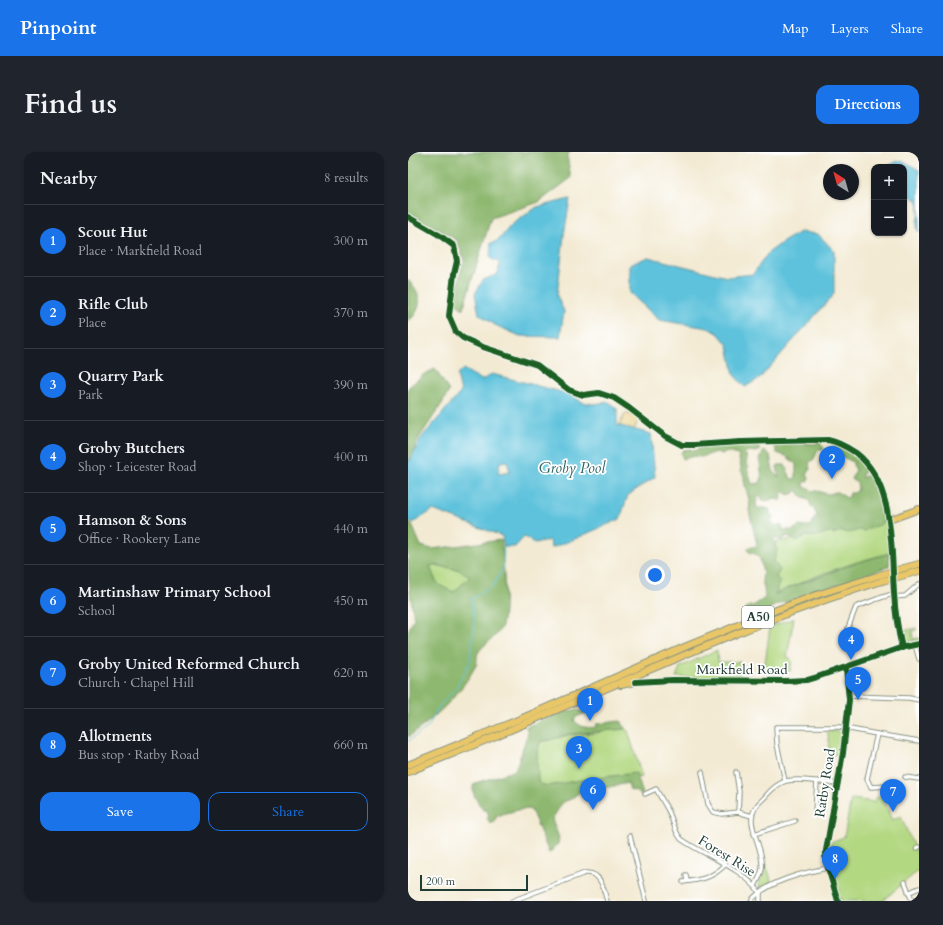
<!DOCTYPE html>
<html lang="en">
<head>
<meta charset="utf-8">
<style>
  body { margin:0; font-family:Cardo,serif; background:#20242c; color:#f1f3f6 }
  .controls { position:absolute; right:12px; top:12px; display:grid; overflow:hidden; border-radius:8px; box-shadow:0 1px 3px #0004 }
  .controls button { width:36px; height:36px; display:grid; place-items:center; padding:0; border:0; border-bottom:1px solid #363941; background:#171b24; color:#f1f3f6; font:20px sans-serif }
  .compass { position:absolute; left:415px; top:12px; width:36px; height:36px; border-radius:50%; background:#171b24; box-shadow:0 1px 3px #0004; rotate:323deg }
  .scale { position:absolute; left:12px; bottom:10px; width:108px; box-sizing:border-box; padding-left:4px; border:2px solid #1f3d34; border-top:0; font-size:11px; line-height:14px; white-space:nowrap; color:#1f3d34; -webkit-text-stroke:3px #fff; paint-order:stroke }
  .you { position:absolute; left:247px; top:423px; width:14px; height:14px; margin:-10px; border:3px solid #fff; border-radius:50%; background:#1a73e8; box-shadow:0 0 0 6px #1a73e833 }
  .badge { display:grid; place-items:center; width:26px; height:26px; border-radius:50%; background:#1a73e8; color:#fff; font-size:13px; font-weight:700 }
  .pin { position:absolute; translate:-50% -33px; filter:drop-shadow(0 1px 2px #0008) }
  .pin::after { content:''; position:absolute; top:21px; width:14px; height:12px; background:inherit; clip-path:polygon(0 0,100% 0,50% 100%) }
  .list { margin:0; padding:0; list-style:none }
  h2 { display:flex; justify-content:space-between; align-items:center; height:52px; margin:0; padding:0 16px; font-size:17px }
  h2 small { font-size:13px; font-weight:400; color:#9ea1a6 }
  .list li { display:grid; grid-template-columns:26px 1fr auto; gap:12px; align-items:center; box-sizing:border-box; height:72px; padding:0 16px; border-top:1px solid #363941 }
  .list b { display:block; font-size:15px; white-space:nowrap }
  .list p { margin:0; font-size:13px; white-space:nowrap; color:#9ea1a6 }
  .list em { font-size:13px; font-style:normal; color:#9ea1a6 }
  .actions { display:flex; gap:8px; padding:12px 16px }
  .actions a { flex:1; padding:9px 0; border:1px solid #1a73e8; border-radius:12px; text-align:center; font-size:14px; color:#1a73e8 }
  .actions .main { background:#1a73e8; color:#fff }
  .map { position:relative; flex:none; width:511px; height:749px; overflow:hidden; border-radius:12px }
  header { display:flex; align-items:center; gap:24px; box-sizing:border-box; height:56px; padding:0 20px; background:#1a73e8; color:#fff }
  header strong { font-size:19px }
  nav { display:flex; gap:22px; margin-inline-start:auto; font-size:14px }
  .intro { display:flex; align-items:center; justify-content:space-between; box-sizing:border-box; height:96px; padding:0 24px }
  h1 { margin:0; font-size:28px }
  .button { padding:10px 18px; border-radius:12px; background:#1a73e8; color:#fff; font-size:14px; font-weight:700 }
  main { display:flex; gap:24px; padding:0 24px }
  aside { flex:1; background:#171b24; border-radius:12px; box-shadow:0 1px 3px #0004 }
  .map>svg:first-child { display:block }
  .green { fill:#b3d882; stroke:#698a5b }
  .forest { fill:#8eb870; stroke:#567a52; fill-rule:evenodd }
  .sand { fill:#eeda9e; stroke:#868c69 }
  .water { fill:#5ec2dc; stroke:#3e8088; fill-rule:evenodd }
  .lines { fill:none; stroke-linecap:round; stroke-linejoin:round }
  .stream { stroke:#5ec2dc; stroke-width:1 }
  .street-casing { stroke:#899484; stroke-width:5.5 }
  .secondary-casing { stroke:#899484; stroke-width:7 }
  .highway-casing { stroke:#899484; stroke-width:8 }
  .street { stroke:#fff; stroke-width:3.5 }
  .secondary { stroke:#f6e9c3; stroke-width:5 }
  .highway { stroke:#e9c769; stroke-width:6 }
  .highway-bridge-casing { stroke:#899484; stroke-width:8; stroke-linecap:butt }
  .highway-bridge { stroke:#e9c769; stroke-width:6 }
  .cycleway-casing { stroke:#fff; stroke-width:8 }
  .cycleway { stroke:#1b5e20; stroke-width:6 }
  .labels { text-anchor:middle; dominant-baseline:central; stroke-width:3.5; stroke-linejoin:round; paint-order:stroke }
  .shield { fill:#fff; stroke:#627771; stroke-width:1 }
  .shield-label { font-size:13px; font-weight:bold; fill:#1f3d34 }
  .street-label { font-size:14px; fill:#1f3d34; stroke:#fff }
  .water-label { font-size:15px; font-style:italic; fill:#326566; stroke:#fff }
</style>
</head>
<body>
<header>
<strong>Pinpoint</strong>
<nav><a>Map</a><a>Layers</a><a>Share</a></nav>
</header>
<div class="intro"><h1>Find us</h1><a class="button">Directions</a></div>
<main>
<aside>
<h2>Nearby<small>8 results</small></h2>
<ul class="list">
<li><span class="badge">1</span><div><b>Scout Hut</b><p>Place · Markfield Road</p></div><em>300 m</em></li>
<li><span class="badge">2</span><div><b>Rifle Club</b><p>Place</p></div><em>370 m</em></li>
<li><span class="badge">3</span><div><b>Quarry Park</b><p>Park</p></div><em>390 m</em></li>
<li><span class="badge">4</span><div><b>Groby Butchers</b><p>Shop · Leicester Road</p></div><em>400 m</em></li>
<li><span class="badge">5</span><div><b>Hamson &amp; Sons</b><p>Office · Rookery Lane</p></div><em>440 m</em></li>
<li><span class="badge">6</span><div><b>Martinshaw Primary School</b><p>School</p></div><em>450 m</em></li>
<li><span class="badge">7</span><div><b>Groby United Reformed Church</b><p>Church · Chapel Hill</p></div><em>620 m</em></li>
<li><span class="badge">8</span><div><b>Allotments</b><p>Bus stop · Ratby Road</p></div><em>660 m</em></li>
</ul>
<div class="actions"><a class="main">Save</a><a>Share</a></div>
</aside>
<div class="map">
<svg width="511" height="749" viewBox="0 0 511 749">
  <rect width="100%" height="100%" fill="#fff"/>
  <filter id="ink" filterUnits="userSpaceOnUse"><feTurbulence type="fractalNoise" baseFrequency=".025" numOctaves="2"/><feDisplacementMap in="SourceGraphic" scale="8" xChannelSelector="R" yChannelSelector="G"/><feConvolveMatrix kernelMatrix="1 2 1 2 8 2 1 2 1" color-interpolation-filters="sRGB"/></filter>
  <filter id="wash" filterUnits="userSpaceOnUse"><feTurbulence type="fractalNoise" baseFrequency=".012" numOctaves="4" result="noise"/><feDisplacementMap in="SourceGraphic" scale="16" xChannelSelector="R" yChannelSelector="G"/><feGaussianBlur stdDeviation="0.9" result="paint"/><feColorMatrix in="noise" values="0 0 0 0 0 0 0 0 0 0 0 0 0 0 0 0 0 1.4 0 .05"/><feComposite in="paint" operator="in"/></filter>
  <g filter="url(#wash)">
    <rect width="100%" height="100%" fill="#f3ead3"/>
    <!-- green -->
    <g class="green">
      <path d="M476 364 479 374 482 401C443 411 400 425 365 444L359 392 443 376Z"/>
      <path d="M27 413 52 418 62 425 46 440C28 433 28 431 22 414Z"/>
      <path d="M386 466 379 505 382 506 384 509 382 519H356L362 475Z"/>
      <path d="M508 476V478L504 479 505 487 511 486V488L499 490 497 489 494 479Z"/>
      <path d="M309 498 310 510H332L331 527 268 525 272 515Z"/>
      <path d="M214 574 220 579 234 625 132 641 81 661 71 649 65 634 67 631 109 619 133 589H138L160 583 189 581 203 575Z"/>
      <path d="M420 579H430L433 581 431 603 421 602Z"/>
      <path d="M476 645V650L484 668 493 665 511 707V718L474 749H432L428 727 421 709V694L423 693V690L436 685 443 647 467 650V646Z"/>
      <path d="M358 711 364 732 354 736 351 734V731L354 725Z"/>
    </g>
    <!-- forest -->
    <g class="forest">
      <path d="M0 0H162L159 4 163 26 131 50 83 66 55 157 45 149 56 108 49 88 0 60Z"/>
      <path d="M0 128C15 143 15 156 0 170Z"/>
      <path d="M27 217 41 239 35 250 11 286 0 311V236L15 223Z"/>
      <path d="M411 290 416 296 415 298H410L406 307 401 311 402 318 399 323 401 326 400 329 396 331V335L401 336 404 339C410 338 416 342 422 342 424 341 426 340 429 340L439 346 441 344 442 341H447L450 337 449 331 443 327 448 318 445 313V310L435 305 424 296 425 293 428 291 447 302 459 314 456 321 454 322V326L461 322C473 331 475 349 479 363L472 373 461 376 456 379 452 378 440 381 433 379 425 382 420 380C413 382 406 387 399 383L389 389 380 384 373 388 366 386 365 387 367 390V393L369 398 366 410 372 418 368 425 372 429 369 436V440L366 443 378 437 447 411 482 401 481 414 456 424 369 453C362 456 353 462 345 462L344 458 340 459 338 456 342 454H345L357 446 356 436 354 428 355 421 352 407 346 401H343L339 398 341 395H346L349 392 341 359 342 351 336 329V324L333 318V314L330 303 320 300 313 302 309 300 293 305 286 304 275 307 273 301 275 298 282 297 286 299 296 294 303 295 314 294 317 292H348L352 298 349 300 340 299 336 301V303H338L339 308 338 311 341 315 339 317 344 332 352 331C357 321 346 306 357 299L362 303C364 312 363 320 371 325L369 315 370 313H377L383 327H385L388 326V312L378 304 369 301 366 292H378L384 291 391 293 399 291 406 292ZM389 338 395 346 401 348 403 354 407 357V360L410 364H408L403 373 396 375 391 374 385 378H375L374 373 372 372 368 374 363 370 365 364 362 363V358C357 354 353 357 349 356L348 351 351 343 353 344 354 348 358 349 367 346 372 349 374 346 373 340H375C382 344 383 343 389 338Z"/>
      <path d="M0 371 4 373 13 394 24 397 93 388C96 402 99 465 93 476 88 486 76 491 70 501 68 505 70 511 67 515 52 543 26 567 0 585V479L6 467 2 440 0 408ZM27 413 52 418 62 425 46 440C28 433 28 431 22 414Z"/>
      <path d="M168 558 177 560 178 561 168 565 166 568C172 576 180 576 189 575L188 572 212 569 214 570 217 577 161 582 142 588 133 589 129 600 130 629 132 632 140 634 172 628 228 621 235 642 233 644 230 640 222 638 220 631 182 639 174 638 163 647 155 650 144 667 151 686 150 692 144 697V699L141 701 124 660 121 657 109 658 89 664 85 671H82L79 666 81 665 79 658H75C70 649 62 642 66 632L105 619 108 616 120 581 118 575 156 559Z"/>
    </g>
    <!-- sand -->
    <path class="sand" d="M218 261 231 266 226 278 211 274 213 269Z"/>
    <!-- water -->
    <g class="water">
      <path d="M490 9 497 10 511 18V81C507 73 510 67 511 59 511 55 510 52 510 49L496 40V15H478Z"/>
      <path d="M162 47 156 83 149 144 156 159 152 185 112 184 87 173 71 162 67 142 75 128 90 122 92 111 82 106 83 91 90 89 103 73 129 55Z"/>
      <path d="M392 80 410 82 426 99V142L352 226 337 235 326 223 320 193 310 181 300 176 251 168 222 141V112L240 105 319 125 345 122 360 101 375 90Z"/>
      <path d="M55 217 74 228 84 222 161 242 174 250 185 252 201 250 209 257V273L243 282 247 325 220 343 212 367 162 389 143 396 142 388 127 391 116 385 107 395H96L94 384 25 358 5 371 0 369V312L14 285 53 240 49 223ZM99 309 102 320 90 322 92 310Z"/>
    </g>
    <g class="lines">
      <!-- stream -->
      <path class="stream" d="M0 589 20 575 32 553 48 536 61 512 67 472 63 447 85 434 95 417 96 395"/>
    </g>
  </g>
  <g filter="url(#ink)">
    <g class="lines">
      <defs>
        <g id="street">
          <path d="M486 445 497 444 511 432"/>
          <path d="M440 476 448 455C460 451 474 444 486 442"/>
          <path d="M507 493 511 507"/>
          <path d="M441 544 501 546 511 548"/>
          <path d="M469 582 511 589"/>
          <path d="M294 620 300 652 305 660 314 662 330 660 344 664"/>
          <path d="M328 620 331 640 330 660"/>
          <path d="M497 625 511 627"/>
          <path d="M377 629 369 592 368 575H431L469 582 459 627 463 635 481 634"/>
          <path d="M237 642 248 637 261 660 269 681 273 687C297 704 335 716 352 741"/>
          <path d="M407 661 409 629"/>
          <path d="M346 682 387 669"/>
          <path d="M222 684 238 749"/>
          <path d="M509 696 511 695"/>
          <path d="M278 723 279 729"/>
          <path d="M275 730C293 728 304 726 317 713"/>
          <path d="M497 730 504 749"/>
          <path d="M347 734C350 728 353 723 354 717 356 700 345 685 344 669 343 659 349 652 356 646 361 640 370 631 378 629 391 626 416 630 429 632"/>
          <path d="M352 741V749"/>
          <path d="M500 741 511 736"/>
          <path d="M104 749 177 721C193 720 195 735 199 749"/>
          <path d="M343 749C357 730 397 720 420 716"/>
        </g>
        <g id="secondary">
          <path d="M0 65 31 83 46 94 49 109 46 122 41 164 48 180 55 186 75 195 129 213 161 238 175 243 191 241 206 246 221 256 257 284 274 293H286L332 290 420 288C431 290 439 295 448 301 487 331 483 397 486 441 487 458 490 479 494 496"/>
          <path d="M227 530 265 528 377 529 399 528 409 525 492 496 511 492"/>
          <path d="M430 749 420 716 417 704 435 601 441 548 438 516"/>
        </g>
        <g id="highway">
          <path d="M481 368 511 357"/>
          <path d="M496 416 511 412"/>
          <path d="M497 423 511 419"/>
          <path d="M213 533 227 530"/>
          <path d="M0 613 117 565 279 494 355 463 408 443 472 423"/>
          <path d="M0 620C41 603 82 587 123 569 239 519 353 467 474 429"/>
        </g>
      </defs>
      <!-- street casing -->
      <use href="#street" class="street-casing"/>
      <!-- secondary casing -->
      <use href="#secondary" class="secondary-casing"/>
      <!-- highway casing -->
      <use href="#highway" class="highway-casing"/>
      <!-- street -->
      <use href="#street" class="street"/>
      <!-- secondary -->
      <use href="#secondary" class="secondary"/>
      <!-- highway -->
      <use href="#highway" class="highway"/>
      <defs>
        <g id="highway-bridge">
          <path d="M472 423 496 416"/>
          <path d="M474 429 497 423"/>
        </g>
      </defs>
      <!-- highway-bridge casing -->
      <use href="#highway-bridge" class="highway-bridge-casing"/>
      <!-- highway-bridge -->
      <use href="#highway-bridge" class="highway-bridge"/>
      <defs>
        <g id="cycleway">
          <path d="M0 65 31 83 46 94 49 109 46 122 41 164 48 180 55 186 75 195 129 213 161 238 175 243 191 241 206 246 221 256 257 284 274 293H286L332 290 420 288C431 290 439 295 448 301 487 331 483 397 486 441 487 458 490 479 494 496"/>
          <path d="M227 530 265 528 377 529 399 528 409 525 492 496 511 492"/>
          <path d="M430 749 420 716 417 704 435 601 441 548 438 516"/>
        </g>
      </defs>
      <!-- cycleway casing -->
      <use href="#cycleway" class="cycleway-casing"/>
      <!-- cycleway -->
      <use href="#cycleway" class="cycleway"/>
    </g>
  </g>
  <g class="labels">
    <!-- shield labels -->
    <rect class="shield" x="334" y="454" width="32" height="22" rx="3"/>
    <g class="shield-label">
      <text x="350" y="465">A50</text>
    </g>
    <!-- street labels -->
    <g class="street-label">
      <text x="334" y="517">Markfield Road</text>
      <text transform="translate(417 631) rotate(-81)">Ratby Road</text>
      <text transform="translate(319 704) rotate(32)">Forest Rise</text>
    </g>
    <!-- water labels -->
    <g class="water-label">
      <text x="164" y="316">Groby Pool</text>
    </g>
  </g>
</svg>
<div class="controls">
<button>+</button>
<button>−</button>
</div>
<svg class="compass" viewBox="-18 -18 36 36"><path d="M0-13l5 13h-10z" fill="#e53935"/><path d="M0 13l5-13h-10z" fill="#9ea1a6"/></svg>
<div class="scale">200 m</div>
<div class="you"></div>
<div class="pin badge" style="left:182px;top:569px">1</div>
<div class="pin badge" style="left:424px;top:327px">2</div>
<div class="pin badge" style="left:171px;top:617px">3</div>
<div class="pin badge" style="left:443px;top:508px">4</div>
<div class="pin badge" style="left:450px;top:548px">5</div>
<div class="pin badge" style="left:185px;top:658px">6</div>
<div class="pin badge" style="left:485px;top:660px">7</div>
<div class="pin badge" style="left:427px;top:727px">8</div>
</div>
</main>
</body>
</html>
